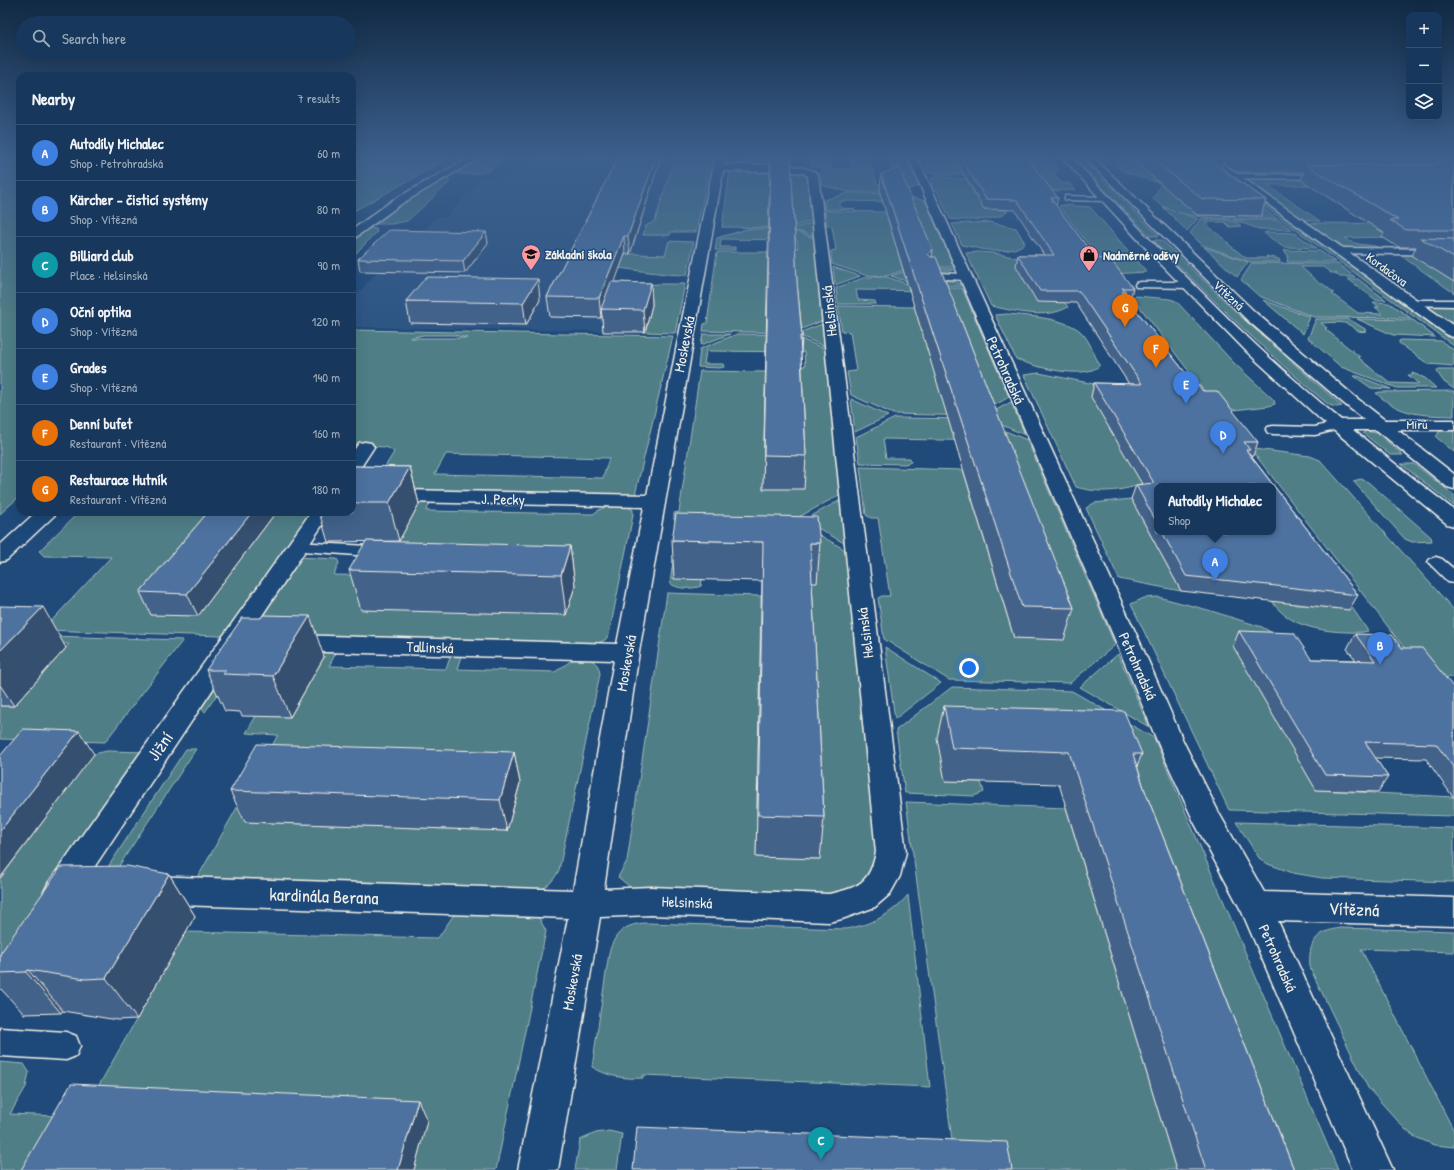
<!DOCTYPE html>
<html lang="en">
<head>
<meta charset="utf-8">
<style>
  body { margin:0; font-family:"Patrick Hand",sans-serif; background:#244365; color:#f1f3f6 }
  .controls { position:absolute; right:12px; top:12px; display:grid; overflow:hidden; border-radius:8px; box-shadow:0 4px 16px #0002 }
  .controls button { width:36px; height:36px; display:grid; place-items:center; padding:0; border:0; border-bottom:1px solid #365272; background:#17385c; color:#f1f3f6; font:20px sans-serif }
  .you { position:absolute; left:969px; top:668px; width:14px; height:14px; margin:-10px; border:3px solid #fff; border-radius:50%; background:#1a73e8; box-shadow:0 0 0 6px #1a73e833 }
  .badge { display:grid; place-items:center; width:26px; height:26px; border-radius:50%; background:#e69b98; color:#fff; font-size:13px; font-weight:700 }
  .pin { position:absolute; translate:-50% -33px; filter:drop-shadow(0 1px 2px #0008) }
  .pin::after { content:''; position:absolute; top:21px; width:14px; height:12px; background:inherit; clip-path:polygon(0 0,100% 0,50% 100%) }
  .popup { position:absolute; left:1154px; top:483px; width:122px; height:52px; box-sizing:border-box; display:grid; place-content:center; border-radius:8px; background:#17385c; filter:drop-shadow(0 1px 3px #0005); font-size:13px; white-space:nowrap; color:#9eacbb }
  .popup b { font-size:15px; color:#f1f3f6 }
  .popup::after { content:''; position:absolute; left:50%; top:100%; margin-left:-8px; border:8px solid transparent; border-top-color:#17385c }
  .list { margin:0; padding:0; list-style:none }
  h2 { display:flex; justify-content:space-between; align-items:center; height:52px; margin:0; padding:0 16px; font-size:17px }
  h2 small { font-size:13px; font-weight:400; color:#9eacbb }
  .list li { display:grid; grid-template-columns:26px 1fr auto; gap:12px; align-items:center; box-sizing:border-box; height:56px; padding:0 16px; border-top:1px solid #365272 }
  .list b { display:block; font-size:15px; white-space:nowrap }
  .list p { margin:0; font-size:13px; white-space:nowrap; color:#9eacbb }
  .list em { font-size:13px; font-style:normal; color:#9eacbb }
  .icon { flex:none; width:22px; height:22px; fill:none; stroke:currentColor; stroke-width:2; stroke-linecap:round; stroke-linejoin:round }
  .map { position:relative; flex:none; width:1454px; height:1170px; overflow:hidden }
  .search { position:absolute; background:#17385c; box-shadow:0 4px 16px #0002; left:16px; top:16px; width:340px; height:44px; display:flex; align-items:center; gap:10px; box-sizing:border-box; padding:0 14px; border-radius:22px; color:#9eacbb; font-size:15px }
  .panel { position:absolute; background:#17385c; box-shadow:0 4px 16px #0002; left:16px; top:72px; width:340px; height:444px; border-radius:12px }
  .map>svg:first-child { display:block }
  .built { fill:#2d5685 }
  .green { fill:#507e87; stroke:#a2b8b8; fill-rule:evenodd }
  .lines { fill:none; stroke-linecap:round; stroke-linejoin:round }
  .lane-casing { stroke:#f4f1e8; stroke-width:3 }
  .street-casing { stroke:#f4f1e8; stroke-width:3 }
  .secondary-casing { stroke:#f4f1e8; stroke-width:3 }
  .lane { fill:#1f4a7a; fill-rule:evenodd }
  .street { fill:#1f4a7a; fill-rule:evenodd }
  .secondary { fill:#1f4a7a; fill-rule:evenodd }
  .wall { fill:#42628a; stroke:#f4f1e8; fill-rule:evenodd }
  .shaded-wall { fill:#365070; stroke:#f4f1e8 }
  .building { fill:#4d72a0; stroke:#f4f1e8 }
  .labels { text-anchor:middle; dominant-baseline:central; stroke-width:3; stroke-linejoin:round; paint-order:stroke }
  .far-poi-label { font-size:13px; font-weight:bold; fill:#f4f1e8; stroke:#1f4a7a; text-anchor:start }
  .far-street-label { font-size:13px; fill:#f4f1e8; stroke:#1f4a7a }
  .street-label { font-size:15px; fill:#f4f1e8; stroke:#1f4a7a }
  .near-street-label { font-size:18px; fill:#f4f1e8; stroke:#1f4a7a }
</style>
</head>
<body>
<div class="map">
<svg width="1454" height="1170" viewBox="0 0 1454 1170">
  <rect width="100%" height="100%" fill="#1f4a7a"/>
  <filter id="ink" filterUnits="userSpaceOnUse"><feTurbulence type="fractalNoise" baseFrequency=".025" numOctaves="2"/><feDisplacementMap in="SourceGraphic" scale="8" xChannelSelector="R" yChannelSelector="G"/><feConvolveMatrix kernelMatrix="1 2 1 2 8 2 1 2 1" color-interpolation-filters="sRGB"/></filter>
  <g filter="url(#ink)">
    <!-- built -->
    <path class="built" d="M532 157H675L655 221 646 226 643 234 670 235 665 255 609 253 617 274 615 282H597L645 332 352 327V299L396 252 422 232 436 217H447L482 177 503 178 509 172H520Z"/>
    <!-- green -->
    <g class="green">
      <path d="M0 157H20V496L0 514Z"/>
      <path d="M352 157H451L352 212Z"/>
      <path d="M482 157H503L489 171 476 174H452Z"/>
      <path d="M675 157H712L696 232H671L670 235H643L646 226 655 221Z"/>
      <path d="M849 157H869L877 184 898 185 888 157H907L919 186 897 192H848L822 185 820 168 852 169Z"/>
      <path d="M927 157H956L968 175H942L929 173 922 158Z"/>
      <path d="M1020 157H1047L1058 170 1054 174 1061 183H1069L1076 190 1050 191Z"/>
      <path d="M1073 157H1080L1159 236H1150Z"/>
      <path d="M1124 157H1130L1159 183 1124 172 1115 164Z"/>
      <path d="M1197 157H1201L1454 340V346Z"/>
      <path d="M810 158H830L831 167H811Z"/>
      <path d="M789 170 809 173 814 220 788 228 722 227 730 171 785 172ZM770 174H790L792 219 769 218Z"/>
      <path d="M938 177 968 179 993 186H970L984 209 1007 210V212C998 221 963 221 950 219L931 178Z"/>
      <path d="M1245 178 1416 179 1454 186 1267 185 1320 221 1303 220Z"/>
      <path d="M444 179 449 180 450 182 407 221 392 224H375L395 208Z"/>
      <path d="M1161 184 1251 209H1264L1277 219C1240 218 1181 224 1153 199Z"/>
      <path d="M848 193 897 194 926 201 954 267H911L887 276 865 275 832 264 831 251 836 250 832 227 827 226 825 211 885 212 909 202 840 201 841 208 855 209 825 210 824 200Z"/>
      <path d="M1062 205 1090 207 1147 272 1111 274 1059 206Z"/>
      <path d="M1163 207 1198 219 1187 231Z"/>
      <path d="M1201 219C1215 219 1230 217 1241 226L1230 227 1225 222H1205L1209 225 1208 226 1229 243H1227L1246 258H1268L1266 256 1279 259 1280 262H1250L1202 245 1190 233Z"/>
      <path d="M1233 220H1279L1292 230 1259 229Z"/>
      <path d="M815 222 816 237 791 229Z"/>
      <path d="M989 222 1016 228 1025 243C1008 257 982 249 962 245L952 224Z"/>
      <path d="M1307 223 1454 224 1389 237 1345 238C1357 248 1372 242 1385 250L1344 247Z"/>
      <path d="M369 228 376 229 377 232 352 257V242Z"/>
      <path d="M747 229H788L817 239 825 320 791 333 703 331 704 324 707 323 717 252H768L767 317 793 248H798L797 240 721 239 720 247H735V250H715L717 238Z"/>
      <path d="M1267 232 1295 233 1316 248 1283 247 1264 233Z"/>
      <path d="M1153 240H1162L1239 315 1342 406 1336 407 1329 405C1267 354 1210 297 1153 240Z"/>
      <path d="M669 241 694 242 687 275C658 275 631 268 603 267L609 253 665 255Z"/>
      <path d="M1204 247 1248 262 1237 277Z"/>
      <path d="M1285 250 1320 251 1335 262H1287L1288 255 1284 251Z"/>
      <path d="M979 252 994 253 1032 261 1068 307C1047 320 1014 311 991 306L966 253Z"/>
      <path d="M1397 253 1454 254V293Z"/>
      <path d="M1252 263 1338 264 1355 277H1340L1335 273H1331L1323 267H1301L1320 284H1323L1334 293 1332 294 1358 313 1383 314 1375 307H1379L1373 302 1389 303 1411 318 1314 317 1259 296 1241 280Z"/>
      <path d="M833 267 860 276 835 285Z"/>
      <path d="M914 268 955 269 949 271 930 272V280C939 281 956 278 962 286H920L891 276Z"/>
      <path d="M866 277H887L919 288H962L1009 397 976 416 893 414 851 395 847 372 856 371 850 332 842 331 838 306 914 307 942 291 856 290 858 300 875 301 876 304H838L836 288Z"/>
      <path d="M1348 279H1358L1386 300H1376Z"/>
      <path d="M658 284H685L675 333 645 332 620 287Z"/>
      <path d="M1136 296 1170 299 1176 301 1234 363 1274 400 1275 404 1269 406 1225 411 1217 408 1132 297Z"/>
      <path d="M1263 300 1310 317 1303 334Z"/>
      <path d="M1435 305 1454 306V326L1428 308Z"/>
      <path d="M1008 314C1027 316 1070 318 1083 334 1090 342 1094 354 1099 364V366C1084 380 1033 367 1016 359L995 315Z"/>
      <path d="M1316 319H1349L1365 329 1366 331C1357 334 1354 326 1347 324 1341 321 1327 323 1321 323L1327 328 1325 329 1360 357H1358L1380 376H1382L1390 383 1419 384 1408 375H1413L1412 373 1425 378 1436 388H1397L1341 367 1308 338Z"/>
      <path d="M1357 319 1413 320 1435 337 1393 335Z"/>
      <path d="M825 323 828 348 796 334Z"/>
      <path d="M352 330 673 336 635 495 395 493 377 480 394 452C388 444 368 447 359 447L352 457ZM423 335H454L467 338H410ZM446 454 609 458 603 478 435 474Z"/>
      <path d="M703 334H730L701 345Z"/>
      <path d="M737 334 791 335 828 350 843 493 797 518 710 521 674 520V513L679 512 700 371 766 372 763 488 799 366H805L804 352 706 351 704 364H724V367L719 368 698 367 700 349Z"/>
      <path d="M1401 340 1441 341 1454 350V366L1428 364 1399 343V341Z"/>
      <path d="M1438 370H1454V389L1444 382 1437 372Z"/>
      <path d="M1039 373 1114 388 1152 481C1126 490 1103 495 1076 487L1024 375Z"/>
      <path d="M1354 376H1358L1391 389 1371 388Z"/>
      <path d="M1454 391V416C1422 415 1401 416 1376 393L1380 392Z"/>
      <path d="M851 399 888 416 855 432Z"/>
      <path d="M1011 402 1025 435 983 417Z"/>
      <path d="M895 418 977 419 1027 440 1115 645 1070 683 949 680 884 639 878 598 882 596H890L878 518H871L866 515 860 467 963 470 1014 638 1064 639 998 441 883 439 886 458H910L911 462 905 464 860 463 856 437Z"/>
      <path d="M1444 430 1454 431V452L1436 437 1439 432Z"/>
      <path d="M1365 431 1377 433 1403 455H1390L1364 434 1363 433Z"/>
      <path d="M1255 449 1310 456 1320 460 1454 610V677L1438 678 1423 672 1253 452Z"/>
      <path d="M1401 464H1414L1454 495V506Z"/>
      <path d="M1361 479 1368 482 1431 537 1432 541 1412 542 1405 539 1353 481Z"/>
      <path d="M844 498 849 546 804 520Z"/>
      <path d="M1131 499 1181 591 1119 579 1086 508 1094 503Z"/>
      <path d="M432 500 426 511 593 514C606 505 618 499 633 510V515L609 635 605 640 598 643 277 637 255 618 296 557 337 559 339 563 334 575 379 576 419 504 399 505Z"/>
      <path d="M79 512H235L197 616 276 512H314L233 628 221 636 43 630 111 557 44 556 39 551Z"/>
      <path d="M797 522 849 552 878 862 861 886 839 896 641 891 630 887 618 877 627 861 667 593 761 596 756 857 819 859 808 583 816 582 815 556 702 580 701 586C693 589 677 590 670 583L675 546Z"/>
      <path d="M1158 597 1208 610 1262 627 1276 635 1316 790 1454 797V816L1229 810 1131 604 1144 598Z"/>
      <path d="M1272 601 1293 602 1295 605H1324L1349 603 1368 631C1362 633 1353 632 1347 632 1319 631 1288 626 1272 601Z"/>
      <path d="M16 635 183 640 105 742 0 739V706H14L69 644 8 642Z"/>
      <path d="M885 647 941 683 895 719Z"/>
      <path d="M263 648 338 649 329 666 446 669 452 652 462 653 457 669 555 672 578 656C589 658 599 661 600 674L559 870C552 885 541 892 525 895L195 882 278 735 246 733 256 716 290 717 324 657 279 656 277 659H241L205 712 203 711 200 700C219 672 226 655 263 648ZM271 774 520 783 507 831 246 822Z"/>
      <path d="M1118 654 1149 727 1080 687Z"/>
      <path d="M952 687 1072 691 1154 738 1338 1170H1258L1113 744 945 781 981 782 984 792 974 796 905 793 896 730Z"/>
      <path d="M186 749H196L113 875 106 870Z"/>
      <path d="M107 751 147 752 0 964V879L94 754Z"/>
      <path d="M906 802 1066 808 1176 1170H1008L953 1147Z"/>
      <path d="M1236 822 1454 828V882L1322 878 1293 873 1268 864 1259 858Z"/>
      <path d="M908 895 930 1087 643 1075V1078C624 1079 609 1077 592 1067L609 953C615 932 625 924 646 923L845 929C871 925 891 915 908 895Z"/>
      <path d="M457 910 530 913 539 918 546 931 496 1170H414L427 1121 55 1170H0V1062L24 1064 29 1072 26 1087 10 1114 81 1117 186 932 438 938Z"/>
      <path d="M1340 928 1454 931V952L1361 949 1454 1131V1147L1435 1145 1415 1137 1405 1129 1368 1088 1310 968C1308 943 1315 932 1340 928Z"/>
      <path d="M609 1131 622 1134 617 1170H575L580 1140 596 1133Z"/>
    </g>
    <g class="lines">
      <defs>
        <g id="lane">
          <path d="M1231 174 1325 175 1329 177 1325 179 1234 178 1230 176Z"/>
          <path d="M1065 196 1105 197 1109 199 1105 201 1068 200H1065Z"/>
          <path d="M1339 248 1454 249V255L1336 253 1334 251 1336 249Z"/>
          <path d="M932 273 965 274 970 277 965 280 929 278 927 276 929 274Z"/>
          <path d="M1140 282H1188L1193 285 1188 288 1136 287 1135 285 1136 283Z"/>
          <path d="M1410 300H1454V306L1406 305 1405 303Z"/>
          <path d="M1338 421 1343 422 1345 425 1343 428 1315 435 1273 434 1268 433 1266 430 1268 427 1273 426 1315 427Z"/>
          <path d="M296 542 369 546 375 548 377 551 375 554 369 556 290 550 288 547 290 544Z"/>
          <path d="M1436 557 1442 559 1454 569V583L1448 582 1428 562 1430 559Z"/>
          <path d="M0 1028 66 1032 76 1036 80 1046 76 1056 66 1060 0 1056Z"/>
        </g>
        <g id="street">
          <path d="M470 157H481L401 204 356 237 352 238V230L393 200Z"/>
          <path d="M716 157H725L724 165C743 165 807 161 818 175L906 852 900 876 890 894 875 907 842 919 829 922 651 915 600 917 558 1170H518L568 918 149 904 138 900 133 890 138 880 149 876 573 890 614 660 291 651 283 649 279 643 283 637 291 635 617 644 644 507 352 501V489L647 495 707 195ZM723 171 794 172 803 173 808 176 876 852C870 883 858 888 829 894L651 887 604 889 639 652Z"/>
          <path d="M908 157H917L1143 649 1184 743 1220 815 1264 892 1454 898V926L1278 921 1393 1170H1353L1242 912 1194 822 1158 743 1119 649Z"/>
          <path d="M1203 157H1213L1454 326V337L1449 336Z"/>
          <path d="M1338 420H1454V430H1338L1332 429 1329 425 1332 421Z"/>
          <path d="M365 442 371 443 374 447 359 470 352 472V453L359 443Z"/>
          <path d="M36 512H58L7 560 0 562V545Z"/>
          <path d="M311 512H331L71 902 60 906 49 902 44 892 49 882Z"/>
        </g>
        <g id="secondary">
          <path d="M1062 157H1071C1132 221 1193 286 1258 347 1320 405 1387 458 1454 510V526L1447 524 1320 419 1248 353 1154 257Z"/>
          <path d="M1084 157H1093L1256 313 1354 396 1454 474V489L1447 487 1342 402 1246 319Z"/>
        </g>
      </defs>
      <!-- lane casing -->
      <use href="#lane" class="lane-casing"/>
      <!-- street casing -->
      <use href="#street" class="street-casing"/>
      <!-- secondary casing -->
      <use href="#secondary" class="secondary-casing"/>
      <!-- lane -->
      <use href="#lane" class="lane"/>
      <!-- street -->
      <use href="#street" class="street"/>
      <!-- secondary -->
      <use href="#secondary" class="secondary"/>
    </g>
    <!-- wall -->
    <g class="wall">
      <path d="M618 157H661L630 254H625L614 282 651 283 652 305 645 332H603L602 316 601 318 550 317 547 297Z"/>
      <path d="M747 157H791L797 282 802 336 801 352 806 456 804 489H763L770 161H761V160H747Z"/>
      <path d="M954 157H1026L1058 198 1056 206 1094 256 1099 259 1133 288 1130 300H1128L1195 385 1203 391 1258 442 1253 456H1251L1358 595 1349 610 1181 591 1131 499 1136 485 1142 484 1091 397 1094 383 1129 384 1076 303 1037 302 1016 266 1018 255H1044L1015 210 984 209ZM1157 486 1273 532H1157Z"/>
      <path d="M1129 157H1454V282L1412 256 1416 247H1398L1382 237 1384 233 1301 180 1304 172H1237L1223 163 1222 168 1266 200 1261 216 1197 215Z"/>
      <path d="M881 174 932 257 1074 608 1064 640 1014 638 880 193Z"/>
      <path d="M486 232 488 243 465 273 360 271 358 259Z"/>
      <path d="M540 300 526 325 410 323 406 301Z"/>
      <path d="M352 466 410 467 419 504 399 541 328 542 319 512H352Z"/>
      <path d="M208 512H276L198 616 151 615 140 592Z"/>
      <path d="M672 540 820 543 817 583H812L824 817 820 859 756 857 762 581 674 579Z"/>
      <path d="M570 546 575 586 566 615 361 610 349 570Z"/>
      <path d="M0 606 66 648 14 706H0Z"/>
      <path d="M1239 631 1311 659 1356 660 1347 649 1355 634 1402 648 1454 688V797H1453L1426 759 1375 758 1388 777 1378 792 1316 790 1233 646Z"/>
      <path d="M324 657 290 717 242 716 240 712 225 711 206 670Z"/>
      <path d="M944 706 1142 754 1137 766 1145 791 1294 1170H1176L1059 784 945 781 937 738Z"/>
      <path d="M514 752 520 783 507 831 245 822 230 791Z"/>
      <path d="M169 874 195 916 137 1019 117 1020 63 1011 61 1013 24 1014 0 988V954Z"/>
    </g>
    <!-- shaded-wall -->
    <g class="shaded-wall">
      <path d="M656 157H661L630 254 628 236Z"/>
      <path d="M486 232 488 243 465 273 463 261Z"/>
      <path d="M624 236 625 254 605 309H601L602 316 601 318 599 298Z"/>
      <path d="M933 250 930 272 928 254Z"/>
      <path d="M538 279 540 300 526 325 523 303Z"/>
      <path d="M651 283 652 305 645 332 643 310Z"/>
      <path d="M410 467 419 504 399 541 389 503Z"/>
      <path d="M252 512H276L198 616 187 594Z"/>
      <path d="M570 546 575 586 566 615 561 575Z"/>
      <path d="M43 607 66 648 14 706 0 685V651Z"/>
      <path d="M310 616 324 657 290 717 273 676Z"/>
      <path d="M79 731 94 754 0 878V831Z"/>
      <path d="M514 752 520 783 507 831 500 800Z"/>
      <path d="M169 874 195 916 137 1019 106 978Z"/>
      <path d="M28 970 63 1011 61 1013 26 972Z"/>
      <path d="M418 1100 427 1121 414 1170H398Z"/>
    </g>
    <!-- building -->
    <g class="building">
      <path d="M618 157H656L628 236H624L599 298 547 297Z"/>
      <path d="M771 157H791L797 282 802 336H800L806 456 764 455Z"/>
      <path d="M960 157H1026L1058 198H1051L1054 201 1052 200 1094 256H1097L1099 259H1110L1133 288H1122L1126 292H1122L1195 385H1198L1203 391H1217L1258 442H1244L1250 450H1246L1358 595 1186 576 1162 532H1273V486H1157V523L1136 485 1154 483 1094 383 1142 384 1079 291H1040L1018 255H1054L1017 200 986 199Z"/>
      <path d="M1150 157H1205L1266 200 1202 199Z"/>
      <path d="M1241 157H1421L1425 159Z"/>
      <path d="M1438 157H1454V230H1406L1390 220H1398L1306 165H1433L1440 161Z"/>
      <path d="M899 168 933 250 928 254 931 257H936L1074 608 1022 607 881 174Z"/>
      <path d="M389 230 486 232 463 261 358 259Z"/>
      <path d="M1420 238 1454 239V258Z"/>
      <path d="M426 277 538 279 523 303 406 301Z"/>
      <path d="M611 282 651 283 643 310 601 309Z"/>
      <path d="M352 466 410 467 389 503H352Z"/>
      <path d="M208 512H252L187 594 140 592Z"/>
      <path d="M676 514 817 517 820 543H810L824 817 758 815 763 542 672 540Z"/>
      <path d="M366 541 570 546 561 575 349 570Z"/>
      <path d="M0 606 43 607 0 651Z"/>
      <path d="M263 615 310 616 273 676 223 674 226 670H206L242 618H261Z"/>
      <path d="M1239 631 1294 633 1311 659 1375 661 1355 634 1392 635 1402 648H1422L1454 688V768L1436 744 1365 742 1388 777 1325 775Z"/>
      <path d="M944 706 1124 711 1142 754H1133L1145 791 1294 1170H1206L1069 752 952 748Z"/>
      <path d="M23 729 79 731 0 831V756Z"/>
      <path d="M257 744 514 752 500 800 230 791Z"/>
      <path d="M127 866 169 874 106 978 85 979 28 970 26 972 0 973V954L61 867Z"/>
      <path d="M71 1084 418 1100 398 1170H21Z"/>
      <path d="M637 1127 1007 1142 1012 1170H633Z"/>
    </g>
  </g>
  <!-- sky -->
  <linearGradient id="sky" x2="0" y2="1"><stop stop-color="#112943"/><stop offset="0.49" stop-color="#3c608d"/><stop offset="1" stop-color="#3c608d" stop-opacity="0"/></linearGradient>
  <rect width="1454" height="321" fill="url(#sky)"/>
  <!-- icons -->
  <defs>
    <symbol id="school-pin" viewBox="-11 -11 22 30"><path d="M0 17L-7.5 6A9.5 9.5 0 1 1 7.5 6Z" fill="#ff9aa2" stroke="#1f4a7a"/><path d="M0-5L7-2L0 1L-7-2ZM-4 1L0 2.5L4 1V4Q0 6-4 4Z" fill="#111"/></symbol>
    <symbol id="shop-pin" viewBox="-11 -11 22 30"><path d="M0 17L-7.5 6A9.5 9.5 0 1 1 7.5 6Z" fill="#ff9aa2" stroke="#1f4a7a"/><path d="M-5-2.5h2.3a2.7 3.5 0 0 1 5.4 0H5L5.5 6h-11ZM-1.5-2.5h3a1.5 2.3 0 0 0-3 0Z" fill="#111"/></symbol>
  </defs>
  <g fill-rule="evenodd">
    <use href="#school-pin" x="520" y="243" width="22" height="30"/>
    <use href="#shop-pin" x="1078" y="244" width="22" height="30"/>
  </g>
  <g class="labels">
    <!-- far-poi labels -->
    <g class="far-poi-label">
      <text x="545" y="254">Základní škola</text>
      <text x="1103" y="255">Nadměrné oděvy</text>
    </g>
    <!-- far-street labels -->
    <g class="far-street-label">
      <text transform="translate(1387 269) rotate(36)">Kordačova</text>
      <text transform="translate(1229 295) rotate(43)">Vítězná</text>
      <text x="1417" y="424">Míru</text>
    </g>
    <!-- street labels -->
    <g class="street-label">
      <text transform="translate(829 311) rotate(-96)">Helsinská</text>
      <text transform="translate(684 344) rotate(-79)">Moskevská</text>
      <text transform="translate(1006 370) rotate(66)">Petrohradská</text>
      <text transform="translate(503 499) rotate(1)">J. Pecky</text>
      <text transform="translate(865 633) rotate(-97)">Helsinská</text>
      <text transform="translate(430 647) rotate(2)">Tallinská</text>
      <text transform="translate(626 663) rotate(-80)">Moskevská</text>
      <text transform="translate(1138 666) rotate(66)">Petrohradská</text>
      <text transform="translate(687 902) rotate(2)">Helsinská</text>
      <text transform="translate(1278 958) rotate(66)">Petrohradská</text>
      <text transform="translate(572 982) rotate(-80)">Moskevská</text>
    </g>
    <!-- near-street labels -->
    <g class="near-street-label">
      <text transform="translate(160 746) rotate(-55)">Jižní</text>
      <text transform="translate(324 896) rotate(2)">kardinála Berana</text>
      <text transform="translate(1354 909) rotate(2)">Vítězná</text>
    </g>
  </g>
</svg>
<div class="controls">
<button>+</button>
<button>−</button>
<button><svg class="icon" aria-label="layers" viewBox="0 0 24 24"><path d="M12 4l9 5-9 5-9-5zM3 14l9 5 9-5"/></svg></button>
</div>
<div class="you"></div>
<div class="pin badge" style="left:1215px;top:581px;background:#3f7fe0">A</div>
<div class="popup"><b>Autodíly Michalec</b>Shop</div>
<div class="pin badge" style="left:1380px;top:665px;background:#3f7fe0">B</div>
<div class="pin badge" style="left:821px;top:1160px;background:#0f9aa8">C</div>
<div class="pin badge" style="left:1223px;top:454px;background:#3f7fe0">D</div>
<div class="pin badge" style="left:1186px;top:404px;background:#3f7fe0">E</div>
<div class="pin badge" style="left:1156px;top:368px;background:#e8710a">F</div>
<div class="pin badge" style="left:1125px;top:327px;background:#e8710a">G</div>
<div class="search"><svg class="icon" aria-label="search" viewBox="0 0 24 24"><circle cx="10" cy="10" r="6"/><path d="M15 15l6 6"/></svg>Search here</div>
<section class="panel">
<h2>Nearby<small>7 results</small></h2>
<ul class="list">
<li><span class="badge" style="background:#3f7fe0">A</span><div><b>Autodíly Michalec</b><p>Shop · Petrohradská</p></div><em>60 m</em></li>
<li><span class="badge" style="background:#3f7fe0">B</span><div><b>Kärcher - čisticí systémy</b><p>Shop · Vítězná</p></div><em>80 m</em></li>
<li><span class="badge" style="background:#0f9aa8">C</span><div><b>Billiard club</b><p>Place · Helsinská</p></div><em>90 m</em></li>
<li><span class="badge" style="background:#3f7fe0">D</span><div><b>Oční optika</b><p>Shop · Vítězná</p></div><em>120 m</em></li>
<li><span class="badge" style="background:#3f7fe0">E</span><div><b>Grades</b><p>Shop · Vítězná</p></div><em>140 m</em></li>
<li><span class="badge" style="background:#e8710a">F</span><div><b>Denní bufet</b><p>Restaurant · Vítězná</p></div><em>160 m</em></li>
<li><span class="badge" style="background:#e8710a">G</span><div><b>Restaurace Hutník</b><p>Restaurant · Vítězná</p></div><em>180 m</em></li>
</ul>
</section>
</div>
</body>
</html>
